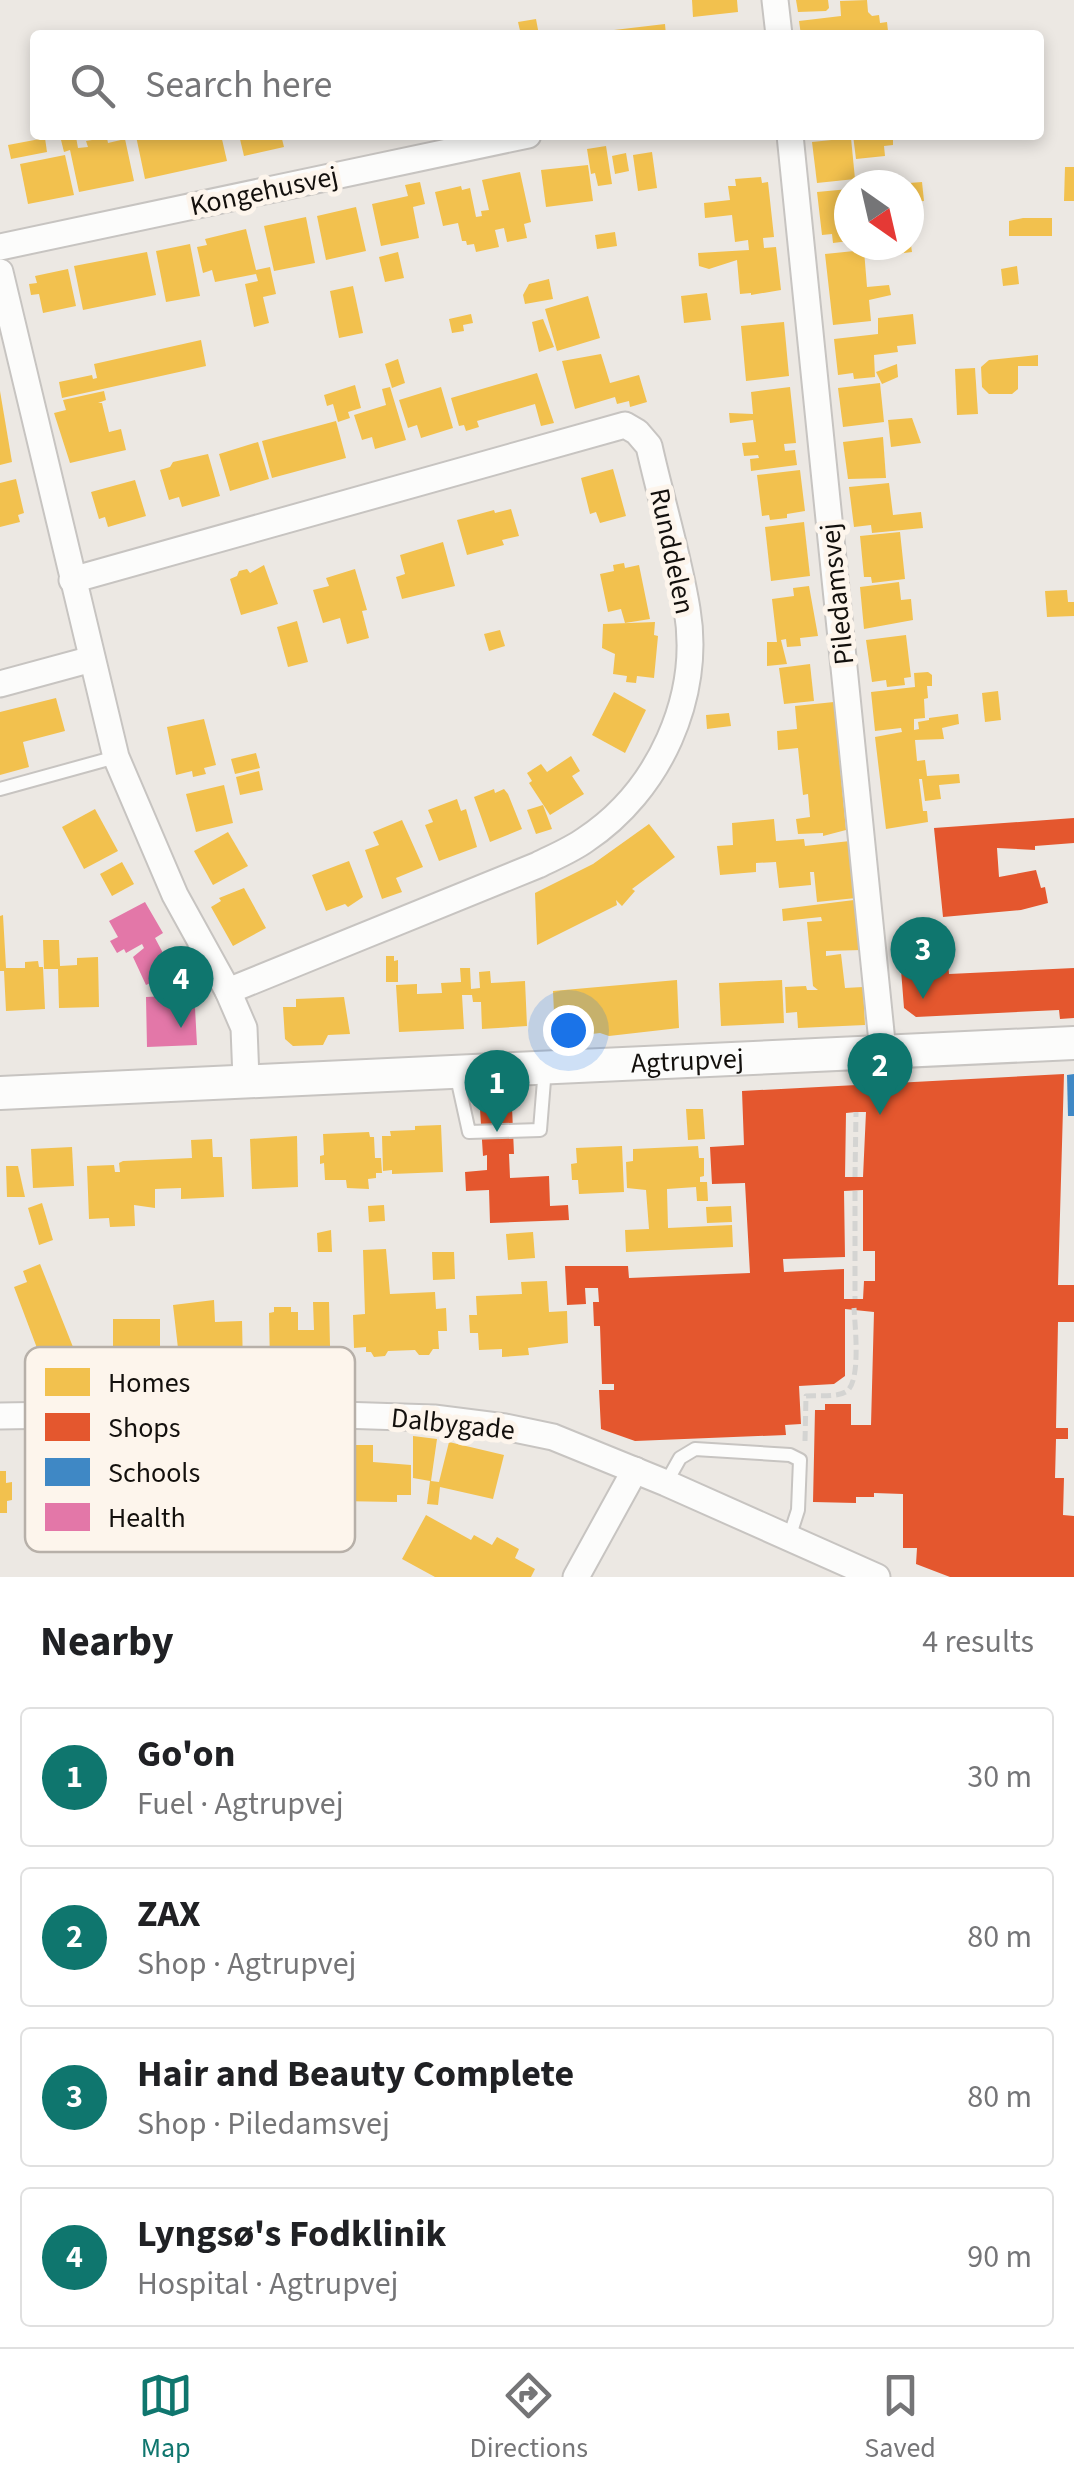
<!DOCTYPE html>
<html lang="en">
<head>
<meta charset="utf-8">
<style>
  body { margin:0; font-family:"Source Sans 3",sans-serif; background:#f6f6f6; color:#202124 }
  .compass { position:absolute; left:834px; top:170px; width:90px; height:90px; border-radius:50%; background:#fff; box-shadow:0 5px 15px #0003; rotate:146deg }
  .you { position:absolute; left:568px; top:1030px; width:35px; height:35px; margin:-25px; border:8px solid #fff; border-radius:50%; background:#1a73e8; box-shadow:0 0 0 15px #1a73e833 }
  .badge { display:grid; place-items:center; width:65px; height:65px; border-radius:50%; background:#0f766e; color:#fff; font-size:32px; font-weight:700 }
  .pin { position:absolute; translate:-50% -82px; filter:drop-shadow(0 2px 5px #0008) }
  .pin::after { content:''; position:absolute; top:52px; width:35px; height:30px; background:inherit; clip-path:polygon(0 0,100% 0,50% 100%) }
  .list { margin:0; padding:0; list-style:none }
  h2 { display:flex; justify-content:space-between; align-items:center; height:130px; margin:0; padding:0 40px; font-size:42px }
  h2 small { font-size:32px; font-weight:400; color:#757577 }
  .list li { display:grid; grid-template-columns:65px 1fr auto; gap:30px; align-items:center; box-sizing:border-box; height:140px; margin:0 20px 20px; padding:0 20px; border:2px solid #e0e0e0; border-radius:10px }
  .list b { display:block; font-size:38px; white-space:nowrap }
  .list p { margin:0; font-size:32px; white-space:nowrap; color:#757577 }
  .list em { font-size:32px; font-style:normal; color:#757577 }
  .icon { flex:none; width:55px; height:55px; fill:none; stroke:currentColor; stroke-width:2; stroke-linecap:round; stroke-linejoin:round }
  .map { position:relative; flex:none; width:1074px; height:1577px; overflow:hidden }
  .search { position:absolute; background:#fff; box-shadow:0 5px 15px #0003; left:30px; right:30px; top:30px; height:110px; display:flex; align-items:center; gap:25px; box-sizing:border-box; padding:0 35px; border-radius:10px; color:#757577; font-size:38px }
  .sheet { height:770px; background:#fff }
  nav { display:flex; justify-content:space-around; align-items:center; box-sizing:border-box; height:140px; border-top:2px solid #e0e0e0; background:#fff; font-size:28px; color:#757577 }
  nav a { display:grid; justify-items:center; gap:5px }
  nav .on { color:#0f766e }
  .map>svg:first-child { display:block }
  .homes { fill:#f2c14e }
  .shops { fill:#e4572e; fill-rule:evenodd }
  .schools { fill:#3f88c5 }
  .health { fill:#e377a8 }
  .lines { fill:none; stroke-linecap:round; stroke-linejoin:round }
  .service-casing { stroke:#c7c4c1; stroke-width:16 }
  .minor-casing { stroke:#c7c4c1; stroke-width:29 }
  .tertiary-casing { stroke:#c7c4c1; stroke-width:36 }
  .path { stroke:#d4d4d2; stroke-width:5; stroke-dasharray:10 5; stroke-linecap:butt }
  .service { stroke:#fcfcfb; stroke-width:12 }
  .minor { stroke:#fcfcfb; stroke-width:25 }
  .tertiary { stroke:#fcfcfb; stroke-width:32 }
  .labels { text-anchor:middle; dominant-baseline:central; stroke-width:10; stroke-linejoin:round; paint-order:stroke }
  .street-label { font-size:28px; fill:#13100d; stroke:#fdf5ec }
  .key { fill:#fdf5ec; stroke:#b7b0a9; stroke-width:2.5 }
  .key-label { font-size:28px; fill:#13100d }
</style>
</head>
<body>
<div class="map">
<svg width="1074" height="1577" viewBox="0 0 1074 1577">
  <rect width="100%" height="100%" fill="#ece8e3"/>
  <!-- homes -->
  <g class="homes">
    <path d="M692 0H737L738 12 693 17Z"/>
    <path d="M796 0H828L829 8 826 11 798 12Z"/>
    <path d="M867 0 868 12 872 16 879 15 880 23 887 22 888 31 874 35H801L799 21 841 16 840 1Z"/>
    <path d="M536 19 539 35H521L518 22Z"/>
    <path d="M665 24 666 35H598L597 32Z"/>
    <path d="M221 135 227 161 145 179 136 136Z"/>
    <path d="M239 135H281L284 147 244 156Z"/>
    <path d="M853 135H893V145L884 146 885 156 856 159Z"/>
    <path d="M76 137 78 148 88 147 86 141 98 139 107 138 108 143 125 139 134 181 79 192 70 150 64 152 61 140Z"/>
    <path d="M45 138 47 152 11 159 8 145Z"/>
    <path d="M851 138 855 179 817 183 812 142Z"/>
    <path d="M606 146 612 184 598 186 595 173 591 174 587 149Z"/>
    <path d="M652 152 657 188 638 191 633 155Z"/>
    <path d="M626 153 629 171 615 174 612 156Z"/>
    <path d="M65 155 74 195 28 204 20 164Z"/>
    <path d="M588 165 593 201 546 207 541 170Z"/>
    <path d="M1065 167H1074V201H1064Z"/>
    <path d="M520 172 531 222 524 224 527 238 507 242 504 228 495 230 499 247 476 252 474 244 467 245 466 241H462L458 223 443 226 435 192 461 186 462 190 470 188 476 217 482 216 481 211 489 210 482 180Z"/>
    <path d="M761 177 762 183 768 182 774 237 763 238 764 248 776 247 781 290 751 295V293L740 294 737 260 709 269 699 266 698 253 749 250 748 240 735 242 732 215 705 218 704 203 730 200 728 186H736L735 179Z"/>
    <path d="M420 182 425 204 413 207 419 238 381 246 372 204 408 196 405 185Z"/>
    <path d="M922 182 924 201 909 202V183Z"/>
    <path d="M849 189V241L833 243 832 234 822 235 817 192Z"/>
    <path d="M356 207 366 251 326 260 317 216Z"/>
    <path d="M306 217 315 263 274 271 264 226Z"/>
    <path d="M1023 218H1052V236H1009V221Z"/>
    <path d="M246 229 256 270 270 267 276 294 263 297 269 323 254 327 245 284 258 281 256 274 215 282 212 270 203 273 197 247 207 245 205 239Z"/>
    <path d="M615 232 617 246 597 249 595 235Z"/>
    <path d="M190 244 200 296 166 302 156 251Z"/>
    <path d="M880 245H911L912 252 881 256Z"/>
    <path d="M864 250 867 287 889 285 891 295 869 300 871 321 833 325 825 254Z"/>
    <path d="M147 252 156 295 83 310 74 266Z"/>
    <path d="M398 252 404 278 385 282 379 257Z"/>
    <path d="M1017 266 1019 284 1003 286 1001 269Z"/>
    <path d="M68 269 76 306 43 313 39 294 31 295 29 284 37 283 35 276Z"/>
    <path d="M549 279 553 299 525 304 523 295 529 284Z"/>
    <path d="M353 286 363 333 339 338 330 291Z"/>
    <path d="M707 293 711 320 684 323 681 296Z"/>
    <path d="M588 296 600 338 557 351 545 309Z"/>
    <path d="M471 314 473 323 463 325 464 331 452 333 449 319Z"/>
    <path d="M913 314 916 344 897 346 898 352 874 355 875 377 854 379 853 373 838 375 834 339 878 334V318Z"/>
    <path d="M543 319 554 347 539 352 532 322Z"/>
    <path d="M784 322 789 376 746 381 741 326Z"/>
    <path d="M201 340 206 366 62 398 59 382 92 375 93 379 97 378 94 364Z"/>
    <path d="M601 354 610 383 639 375 647 402 630 407 629 401 617 404 615 397 575 409 562 361Z"/>
    <path d="M1038 355V366H1018V389L1012 394H989L982 387 981 367 989 360Z"/>
    <path d="M398 359 405 383 392 388 385 364Z"/>
    <path d="M897 364 898 377 882 384 876 372Z"/>
    <path d="M975 368 978 414 957 415 955 369Z"/>
    <path d="M537 373 554 423 541 426 535 404 477 421 479 427 466 431 464 425 459 426 451 398Z"/>
    <path d="M880 383 884 422 843 427 838 388Z"/>
    <path d="M355 385 361 408 348 412 350 418 338 422 333 404 327 406 324 395Z"/>
    <path d="M390 387 406 440 375 449 372 437 362 440 354 415 386 405 382 389Z"/>
    <path d="M441 387 453 428 421 438 417 425 408 428 399 400Z"/>
    <path d="M790 387 796 443 784 444 785 451 795 450 797 465 751 471 750 459 759 458 758 455 744 456 742 443 756 442 753 420 730 423 729 413 753 414 751 392Z"/>
    <path d="M0 391 12 462 0 465Z"/>
    <path d="M104 391 106 400 98 403H102L109 432 121 429 126 450 70 463 54 413 66 410 63 400Z"/>
    <path d="M912 418 921 443 891 447 888 420Z"/>
    <path d="M336 421 346 458 272 478 262 441Z"/>
    <path d="M883 437 886 478 848 479 843 442Z"/>
    <path d="M258 442 269 479 230 491 219 454Z"/>
    <path d="M208 454 220 496 182 507 179 497 169 500 160 470 170 467 173 462Z"/>
    <path d="M613 469 626 516 600 523 596 512 590 514 581 478Z"/>
    <path d="M800 470 805 511 787 514V518L770 520 769 515 762 516 757 475Z"/>
    <path d="M16 479 24 513 18 515 20 522 0 527V483Z"/>
    <path d="M135 480 146 516 108 527 105 517 99 519 91 492Z"/>
    <path d="M889 483 893 515 921 512 923 528 872 533 871 525 854 527 849 487Z"/>
    <path d="M511 509 519 536 502 540 504 545 467 555 457 520 494 510 495 513Z"/>
    <path d="M804 522 810 576 771 581 765 527Z"/>
    <path d="M900 532 905 579 872 583 871 577H864L860 536Z"/>
    <path d="M443 542 455 586 402 599 396 577 405 574 400 555Z"/>
    <path d="M624 563 625 568 639 565 650 619 625 623 621 609 608 612 600 574 614 571 613 565Z"/>
    <path d="M264 565 278 604 241 615 230 579 237 576 239 571 247 569 250 573Z"/>
    <path d="M355 569 367 610 362 611 369 638 347 644 340 618 323 623 313 590 329 586 326 578Z"/>
    <path d="M899 582 901 600 911 599 913 620 864 629 860 587Z"/>
    <path d="M809 586 818 636 800 638 801 646 787 647 786 639 781 640 787 664 767 666V642H777L772 599 794 596 793 588Z"/>
    <path d="M1067 590 1068 602H1074V616L1047 617 1045 591Z"/>
    <path d="M297 621 308 662 288 667 277 627Z"/>
    <path d="M655 622 654 635 658 636 654 678 637 676 636 683 626 682 627 676 613 674 615 654 602 648 603 624Z"/>
    <path d="M500 630 505 646 489 651 484 634Z"/>
    <path d="M906 635 911 677 904 678 905 685 887 687 886 680 872 682 866 640Z"/>
    <path d="M810 664 814 701 784 704 779 668Z"/>
    <path d="M928 672 932 675V686H927L928 698 924 699 925 718 914 719V730L919 729 918 722 929 720V718L958 714 959 724 942 728 944 739 915 740 917 761 925 760 927 776 959 774 960 783 939 785 941 799 925 801 922 779H919L923 811H927L928 822 886 829 875 737 902 732 901 728 875 731 871 692 915 687 914 673Z"/>
    <path d="M998 691 1001 720 985 722 982 693Z"/>
    <path d="M614 692 646 710 625 753 592 735Z"/>
    <path d="M56 698 65 731 23 742 29 767 0 775V712Z"/>
    <path d="M834 702 846 830 823 836V833L798 834 796 819 810 817 808 794 803 795 798 748 778 750 777 731 797 729 795 706Z"/>
    <path d="M729 713 731 726 707 729 706 715Z"/>
    <path d="M204 719 216 765 204 768 206 774 193 777 192 771 176 775 167 727Z"/>
    <path d="M256 753 260 768 235 774 231 759Z"/>
    <path d="M571 756 580 771 572 776 584 794 550 815 529 783 532 781 527 773 541 764 547 772Z"/>
    <path d="M259 771 263 790 240 795 236 777Z"/>
    <path d="M224 785 233 823 196 832 186 794Z"/>
    <path d="M494 789 495 793 504 789 508 794 522 829 490 842 474 797Z"/>
    <path d="M457 799 461 811 466 809 477 847 439 861 425 825 433 822 428 810Z"/>
    <path d="M543 805 552 829 536 834 527 810Z"/>
    <path d="M95 809 118 851 84 869 62 827Z"/>
    <path d="M774 819 776 841 804 839 805 846 850 841 856 898 817 902 814 872H810L811 885 779 888 776 862 756 863V872L720 875 717 846 733 845 732 823Z"/>
    <path d="M402 820 423 867 396 878 402 892 382 899 365 850 379 845 373 832Z"/>
    <path d="M649 824 675 857 632 889 635 891 622 906 616 900 617 905 537 945 535 893 593 864Z"/>
    <path d="M228 832 248 866 213 885 194 851Z"/>
    <path d="M349 861 363 897 348 907 345 904 326 911 312 875Z"/>
    <path d="M122 862 134 884 112 896 100 874Z"/>
    <path d="M244 888 266 928 233 946 211 907 221 901 219 898Z"/>
    <path d="M854 900 862 950 826 951V956L841 954 845 988 863 987 865 1025 798 1028 797 1012 786 1013 785 987 806 986 807 990H818L813 986 807 922 822 921 821 917 783 921 782 909Z"/>
    <path d="M3 915 6 968H25V962L38 961 39 967H43L45 1009 6 1011 4 971H0V916Z"/>
    <path d="M43 940H59L60 966 77 965V958L98 957 99 1007 59 1008 58 969H44Z"/>
    <path d="M386 956H394V961L398 960V982H386Z"/>
    <path d="M460 968H470L471 989 480 988 479 972 490 971 491 983 525 981 527 1026 482 1029 481 1002H473L472 995H462L464 1029 399 1032 396 985 417 984V994L442 993 441 983 461 982Z"/>
    <path d="M677 980 679 1028 609 1036 600 1033 568 1037 555 1035 553 991Z"/>
    <path d="M782 980 784 1023 721 1026 719 983Z"/>
    <path d="M344 997 350 1034 328 1035 323 1045 293 1046 285 1039 283 1007H296V999Z"/>
    <path d="M686 1109H703L705 1139 688 1140Z"/>
    <path d="M441 1125 443 1172 392 1174V1170L383 1171 382 1136H391L390 1131 415 1130V1126Z"/>
    <path d="M369 1132 370 1137H374L375 1158H381L382 1173H376V1178L368 1179 369 1189 347 1188 346 1180H325L324 1163 320 1164V1156L324 1155 323 1134Z"/>
    <path d="M297 1136 298 1187 252 1189 250 1139Z"/>
    <path d="M212 1139 213 1157H222L224 1197 181 1199V1188L155 1189V1208L134 1205 135 1226 110 1227 109 1218 89 1219 87 1166 114 1165 115 1172H120L119 1163 123 1161 192 1158 191 1140Z"/>
    <path d="M622 1146 624 1192 579 1194 578 1180H572L571 1164 577 1163 576 1148Z"/>
    <path d="M698 1146 699 1158H704V1176L700 1177V1182H707L708 1201H697L696 1187 667 1189 668 1228 732 1225 733 1247 626 1252 625 1230 649 1229 646 1190 627 1188 626 1162 633 1161V1149Z"/>
    <path d="M72 1147 74 1186 33 1188 31 1149Z"/>
    <path d="M6 1166H18L25 1197H7Z"/>
    <path d="M42 1203 53 1240 39 1245 28 1208Z"/>
    <path d="M384 1205 385 1221 369 1222 368 1206Z"/>
    <path d="M731 1206 732 1222 707 1223 706 1207Z"/>
    <path d="M331 1230 332 1252H318L317 1233Z"/>
    <path d="M533 1232 535 1258 508 1260 506 1234Z"/>
    <path d="M386 1249 390 1294 435 1292 436 1309 446 1308 447 1331H438L439 1349H433L429 1355H419L415 1350 388 1351 385 1356 374 1357 371 1352H366V1347L354 1348 353 1315 365 1314 363 1250Z"/>
    <path d="M432 1252H454L455 1279 433 1280Z"/>
    <path d="M40 1264 75 1352 43 1364 14 1287 27 1282 23 1271Z"/>
    <path d="M547 1281 549 1312 567 1311 568 1343 528 1348 529 1355 502 1357V1349L479 1350 478 1333H470L469 1315H477L476 1296 522 1294 521 1282Z"/>
    <path d="M214 1300 215 1322 242 1321 243 1368 218 1369 217 1363 189 1364V1357H179L173 1305Z"/>
    <path d="M313 1302H329L330 1346H318V1364L270 1365 269 1313 274 1312V1307H291V1312H298V1330H314Z"/>
    <path d="M113 1319H160V1359L113 1360Z"/>
    <path d="M413 1436 437 1439 431 1481 439 1482 449 1442 504 1455 493 1499 440 1487 438 1505 427 1504 430 1481 413 1478Z"/>
    <path d="M339 1445H373V1462L411 1465V1495H397V1502L338 1501Z"/>
    <path d="M0 1471H6V1483L12 1482V1500L7 1501V1513H0Z"/>
    <path d="M426 1515 471 1540 474 1535 492 1545 497 1537 519 1549 515 1558 535 1569 531 1577H435L402 1559Z"/>
  </g>
  <!-- shops -->
  <g class="shops">
    <path d="M1074 818V843L1035 846V850L997 848 999 877 1036 870 1041 888 1045 887 1048 903 1021 910 943 917 934 828Z"/>
    <path d="M929 942 932 973 940 972V962H948L949 974 1074 968V1018L1060 1019 1059 1010 916 1017 904 1008 899 944Z"/>
    <path d="M1064 1074 1058 1285H1074V1322H1058L1056 1428H1068V1439H1056L1055 1478H1064L1063 1515 1074 1516V1577H950L916 1564 917 1548H903V1494L874 1493V1497H856V1503L813 1502 815 1410H825V1404H851V1425H871L874 1312 845 1309V1376L834 1384 799 1386 801 1424 785 1425 786 1435 635 1441 601 1429 599 1390H614V1384H602L600 1326H594L593 1302H599L598 1288H585L586 1304 567 1305 565 1266H628L629 1278 750 1273 745 1183 712 1184 710 1147 744 1145 742 1091ZM856 1112H866L863 1177H845L846 1113ZM863 1190V1251H875V1281H864L863 1299H844V1269L784 1272 783 1259 845 1257 844 1191Z"/>
    <path d="M512 1107 514 1154H509L510 1178 549 1176 550 1206 568 1205 569 1220 490 1223 489 1190 466 1191 465 1172 487 1170V1155L483 1156 480 1109Z"/>
  </g>
  <!-- schools -->
  <path class="schools" d="M1074 1074V1116H1068L1067 1075Z"/>
  <!-- health -->
  <path class="health" d="M145 902 163 933 155 938 163 953 170 949 194 989 197 1045 147 1047 146 997 167 996 157 980 146 985 133 957 144 948 142 944 126 953 124 949 117 953 110 941 118 937 109 921Z"/>
  <g class="lines">
    <defs>
      <g id="service">
        <path d="M0 789 116 757"/>
        <path d="M456 1073 469 1132 540 1130 545 1068"/>
        <path d="M666 1483 680 1458 695 1449 790 1455 800 1460 798 1510 789 1538"/>
      </g>
      <g id="minor">
        <path d="M775 0 779 35"/>
        <path d="M790 135 883 1052"/>
        <path d="M0 247 528 135"/>
        <path d="M0 272 116 757 175 895 228 991 244 1028 246 1079"/>
        <path d="M72 580 625 425 637 432 649 446C661 500 678 554 687 609 702 697 659 791 585 840 571 850 554 857 538 865L228 991"/>
        <path d="M0 684 92 659"/>
        <path d="M0 1416 249 1412 434 1418 505 1427 553 1437 666 1483 877 1577"/>
        <path d="M576 1577 635 1470"/>
      </g>
      <g id="tertiary">
        <path id="s1" d="M0 1093 1074 1043"/>
      </g>
    </defs>
    <!-- service casing -->
    <use href="#service" class="service-casing"/>
    <!-- minor casing -->
    <use href="#minor" class="minor-casing"/>
    <!-- tertiary casing -->
    <use href="#tertiary" class="tertiary-casing"/>
    <!-- path -->
    <g class="path">
      <path d="M855 1177 856 1112"/>
      <path d="M855 1191V1299"/>
      <path d="M805 1441 806 1396C818 1395 838 1398 847 1391 861 1380 855 1326 854 1308"/>
    </g>
    <!-- service -->
    <use href="#service" class="service"/>
    <!-- minor -->
    <use href="#minor" class="minor"/>
    <!-- tertiary -->
    <use href="#tertiary" class="tertiary"/>
  </g>
  <g class="labels">
    <!-- street labels -->
    <g class="street-label">
      <text transform="translate(264 191) rotate(-12)">Kongehusvej</text>
      <text transform="translate(672 551) rotate(78)">Runddelen</text>
      <text transform="translate(837 594) rotate(-96)">Piledamsvej</text>
      <text stroke="none"><textPath href="#s1" startOffset="688">Agtrupvej</textPath></text>
      <text transform="translate(453 1424) rotate(6)">Dalbygade</text>
    </g>
  </g>
  <!-- legend -->
  <rect x="25" y="1347" width="330" height="205" rx="15" class="key"/>
  <rect x="45" y="1368" width="45" height="28" fill="#f2c14e"/>
  <rect x="45" y="1413" width="45" height="28" fill="#e4572e"/>
  <rect x="45" y="1458" width="45" height="28" fill="#3f88c5"/>
  <rect x="45" y="1503" width="45" height="28" fill="#e377a8"/>
  <g class="key-label">
    <text x="108" y="1392">Homes</text>
    <text x="108" y="1437">Shops</text>
    <text x="108" y="1482">Schools</text>
    <text x="108" y="1527">Health</text>
  </g>
</svg>
<svg class="compass" viewBox="-18 -18 36 36"><path d="M0-13l5 13h-10z" fill="#e53935"/><path d="M0 13l5-13h-10z" fill="#757577"/></svg>
<div class="you"></div>
<div class="pin badge" style="left:497px;top:1132px">1</div>
<div class="pin badge" style="left:880px;top:1115px">2</div>
<div class="pin badge" style="left:923px;top:999px">3</div>
<div class="pin badge" style="left:181px;top:1028px">4</div>
<div class="search"><svg class="icon" aria-label="search" viewBox="0 0 24 24"><circle cx="10" cy="10" r="6"/><path d="M15 15l6 6"/></svg>Search here</div>
</div>
<section class="sheet">
<h2>Nearby<small>4 results</small></h2>
<ul class="list">
<li><span class="badge">1</span><div><b>Go'on</b><p>Fuel · Agtrupvej</p></div><em>30 m</em></li>
<li><span class="badge">2</span><div><b>ZAX</b><p>Shop · Agtrupvej</p></div><em>80 m</em></li>
<li><span class="badge">3</span><div><b>Hair and Beauty Complete</b><p>Shop · Piledamsvej</p></div><em>80 m</em></li>
<li><span class="badge">4</span><div><b>Lyngsø's Fodklinik</b><p>Hospital · Agtrupvej</p></div><em>90 m</em></li>
</ul>
</section>
<nav>
<a class="on"><svg class="icon" aria-label="map" viewBox="0 0 24 24"><path d="M3 6l6-2 6 2 6-2v14l-6 2-6-2-6 2zM9 4v14M15 6v14"/></svg>Map</a>
<a><svg class="icon" aria-label="directions" viewBox="0 0 24 24"><path d="M12 3l9 9-9 9-9-9zM9 14v-3h6M13 9l2 2-2 2"/></svg>Directions</a>
<a><svg class="icon" aria-label="saved" viewBox="0 0 24 24"><path d="M7 4h10v16l-5-4-5 4z"/></svg>Saved</a>
</nav>
</body>
</html>
